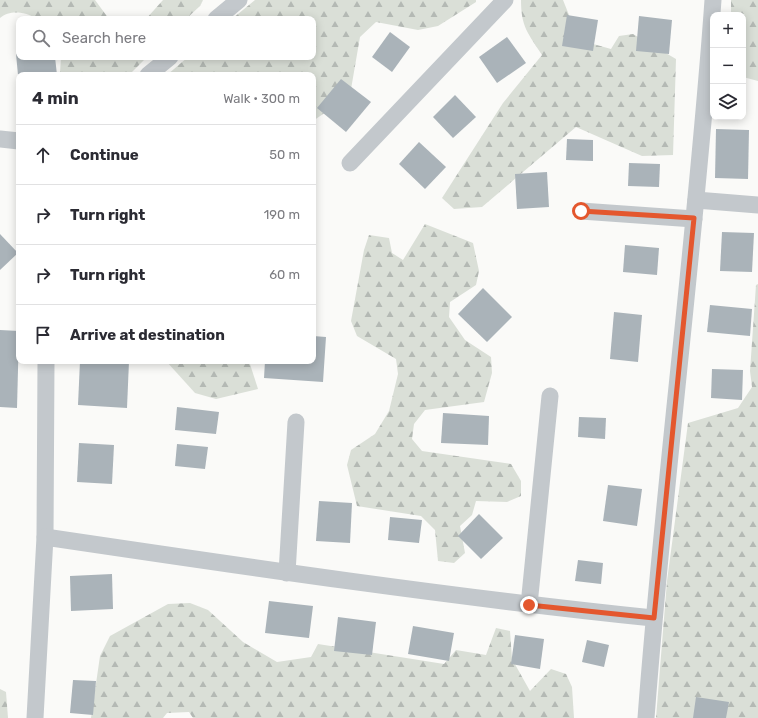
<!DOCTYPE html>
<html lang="en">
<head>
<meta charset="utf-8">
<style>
  body { margin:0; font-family:Rubik,sans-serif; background:#f7f7f7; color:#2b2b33 }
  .controls { position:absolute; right:12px; top:12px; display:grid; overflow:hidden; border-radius:8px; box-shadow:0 2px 10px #0003 }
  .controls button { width:36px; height:36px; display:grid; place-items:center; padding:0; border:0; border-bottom:1px solid #e1e1e2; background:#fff; color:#2b2b33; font:20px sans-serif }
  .stop { position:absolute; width:12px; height:12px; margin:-9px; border:3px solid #e4572e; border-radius:50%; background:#fff }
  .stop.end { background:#e4572e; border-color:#fff; box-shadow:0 1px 4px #0008 }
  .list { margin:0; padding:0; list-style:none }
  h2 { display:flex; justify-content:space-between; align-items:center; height:52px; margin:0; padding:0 16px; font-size:17px }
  h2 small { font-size:13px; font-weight:400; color:#7c7c81 }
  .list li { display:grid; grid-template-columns:26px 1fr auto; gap:12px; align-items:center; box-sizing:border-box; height:60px; padding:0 16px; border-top:1px solid #e1e1e2 }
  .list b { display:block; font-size:15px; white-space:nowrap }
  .list em { font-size:13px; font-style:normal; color:#7c7c81 }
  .icon { flex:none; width:22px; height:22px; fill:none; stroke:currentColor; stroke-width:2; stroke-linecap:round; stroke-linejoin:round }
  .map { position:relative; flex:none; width:758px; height:718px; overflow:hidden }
  .search { position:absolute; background:#fff; box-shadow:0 2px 10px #0003; left:16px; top:16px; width:300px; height:44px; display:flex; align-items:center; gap:10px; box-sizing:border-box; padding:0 14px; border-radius:8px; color:#7c7c81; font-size:15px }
  .panel { position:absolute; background:#fff; box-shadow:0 2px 10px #0003; left:16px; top:72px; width:300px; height:292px; border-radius:8px }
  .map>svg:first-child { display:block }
  .forest { fill:url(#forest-firs) }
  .building { fill:#aab3b9 }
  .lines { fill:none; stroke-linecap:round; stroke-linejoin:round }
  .minor { stroke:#c3c8cc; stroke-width:17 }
  .route { stroke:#e4572e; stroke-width:5 }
</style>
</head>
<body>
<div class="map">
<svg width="758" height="718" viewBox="0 0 758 718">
  <defs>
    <pattern id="forest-firs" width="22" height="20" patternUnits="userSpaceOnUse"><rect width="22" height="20" fill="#dadfd7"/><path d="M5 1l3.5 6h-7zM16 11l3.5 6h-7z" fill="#b4b9b4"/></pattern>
  </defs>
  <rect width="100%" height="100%" fill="#fafaf8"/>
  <!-- forest -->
  <g class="forest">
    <path d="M0 0H95L109 19H37C27 12 10 9 0 18Z"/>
    <path d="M163 0H203L200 6 186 19H146Z"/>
    <path d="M255 0H476V2L438 26 418 30 376 22 360 37 350 95 313 121V75H167L188 57H313V19H232Z"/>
    <path d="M521 0H563L579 40 611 49 619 36 633 34 676 59 673 155 642 156 576 127 482 207 454 209 442 198 503 103 542 55C528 33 521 27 521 0Z"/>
    <path d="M731 0H758V81L743 77V15H731Z"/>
    <path d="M61 57H147L129 75H62L60 73Z"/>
    <path d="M425 224 473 243 479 271 476 285 450 302 449 317 465 340 491 357 492 373 484 402 425 410 414 424 412 439 422 451 511 464 521 481V496L507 502 476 501 472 515 460 526 465 553 454 563 438 561 435 530 421 516 357 506 347 465 351 450 375 434 389 411 398 374 396 359 357 336 351 321 364 250 369 235 389 238 392 253 403 260Z"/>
    <path d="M758 284V718H656L667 581 688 423 738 408 752 387 750 371 756 285Z"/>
    <path d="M166 361H249L258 389 216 399 195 393Z"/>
    <path d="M190 603 208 610 243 642 277 662 311 657 318 644 444 664 456 650 486 655 496 628 510 631 512 659 530 691 551 669 566 674 572 687 574 718H193L189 712 167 713 163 718H91L100 656 110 636 168 604Z"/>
    <path d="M0 689 6 692 8 718H0Z"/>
  </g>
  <!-- building -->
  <g class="building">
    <path d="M567 15 598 20 593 51 562 46Z"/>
    <path d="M639 16 672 20 669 54 636 51Z"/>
    <path d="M390 32 410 47 392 72 372 57Z"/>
    <path d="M507 37 526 63 497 83 479 57Z"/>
    <path d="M16 54H19V57H55L57 75H18Z"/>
    <path d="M341 79 371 102 346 132 317 108Z"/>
    <path d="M455 95 476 117 453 138 433 117Z"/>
    <path d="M716 129 749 130 748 179 715 178Z"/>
    <path d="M567 139 593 140V161L566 160Z"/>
    <path d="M419 142 446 167 425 189 399 164Z"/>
    <path d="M629 163 660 164 659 187 628 186Z"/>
    <path d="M547 172 549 207 517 209 515 174Z"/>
    <path d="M722 232 754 233 752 272 720 271Z"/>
    <path d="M0 234 18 253 0 270Z"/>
    <path d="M625 245 659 248 657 275 623 272Z"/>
    <path d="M483 288 512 317 487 342 458 314Z"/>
    <path d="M710 305 752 309 750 336 707 332Z"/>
    <path d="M614 312 642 315 638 362 610 359Z"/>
    <path d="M0 330 19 331 17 408 0 407Z"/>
    <path d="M313 336 326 337 323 382 264 378 265 361H313Z"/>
    <path d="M80 361H129L127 408 78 405Z"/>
    <path d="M712 369 743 370 742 400 711 398Z"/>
    <path d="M177 407 219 412 216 434 175 430Z"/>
    <path d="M443 413 489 416 488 445 441 443Z"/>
    <path d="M579 417 606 418 605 439 578 437Z"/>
    <path d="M79 443 114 445 112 484 77 482Z"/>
    <path d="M177 444 208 447 205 469 175 466Z"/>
    <path d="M608 485 642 489 637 526 603 521Z"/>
    <path d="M319 501 352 503 350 543 316 541Z"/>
    <path d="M479 514 503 538 481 559 458 536Z"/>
    <path d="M390 517 422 520 419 543 388 540Z"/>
    <path d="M578 560 603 563 601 584 575 581Z"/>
    <path d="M112 574 113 609 71 611 70 576Z"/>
    <path d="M269 601 313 606 309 638 265 633Z"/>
    <path d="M338 617 376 622 372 655 334 651Z"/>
    <path d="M413 626 454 633 449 661 408 654Z"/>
    <path d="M515 635 544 639 540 669 511 664Z"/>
    <path d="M587 640 609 645 604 667 582 662Z"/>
    <path d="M73 680 96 681 93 715 70 713Z"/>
    <path d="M696 697 729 702 726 718H693Z"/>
  </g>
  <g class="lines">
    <!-- minor -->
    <g class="minor">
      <path d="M216 19 239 0"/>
      <path d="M148 75 170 57"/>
      <path d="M0 139 19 141"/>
      <path d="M350 163 505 0"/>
      <path d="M696 200 758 205"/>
      <path d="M581 211 694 219"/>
      <path d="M45 537 46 361"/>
      <path d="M287 573 296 422"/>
      <path d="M529 605 550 396"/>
      <path d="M35 718 45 537C247 567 450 597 653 618"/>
      <path d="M646 718C664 478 696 240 713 0"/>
    </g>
  </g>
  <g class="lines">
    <!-- route -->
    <path class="route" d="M529 605 654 618 694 218 581 211"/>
  </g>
</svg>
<div class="controls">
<button>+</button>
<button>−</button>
<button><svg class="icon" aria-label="layers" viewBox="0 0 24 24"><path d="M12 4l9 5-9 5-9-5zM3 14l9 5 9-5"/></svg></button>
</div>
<div class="stop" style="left:581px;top:211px"></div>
<div class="stop end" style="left:529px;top:605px"></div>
<div class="search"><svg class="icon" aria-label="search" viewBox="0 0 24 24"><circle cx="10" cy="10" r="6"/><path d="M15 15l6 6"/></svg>Search here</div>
<section class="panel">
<h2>4 min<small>Walk · 300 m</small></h2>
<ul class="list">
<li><svg class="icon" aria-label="ahead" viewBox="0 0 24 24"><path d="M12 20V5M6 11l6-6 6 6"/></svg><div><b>Continue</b></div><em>50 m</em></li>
<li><svg class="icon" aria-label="right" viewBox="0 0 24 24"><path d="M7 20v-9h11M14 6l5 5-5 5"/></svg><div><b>Turn right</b></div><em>190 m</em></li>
<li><svg class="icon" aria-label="right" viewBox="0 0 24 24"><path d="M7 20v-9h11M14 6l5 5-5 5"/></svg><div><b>Turn right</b></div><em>60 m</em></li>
<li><svg class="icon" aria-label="arrive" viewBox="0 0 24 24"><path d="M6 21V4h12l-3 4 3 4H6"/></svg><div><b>Arrive at destination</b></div></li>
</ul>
</section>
</div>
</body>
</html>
